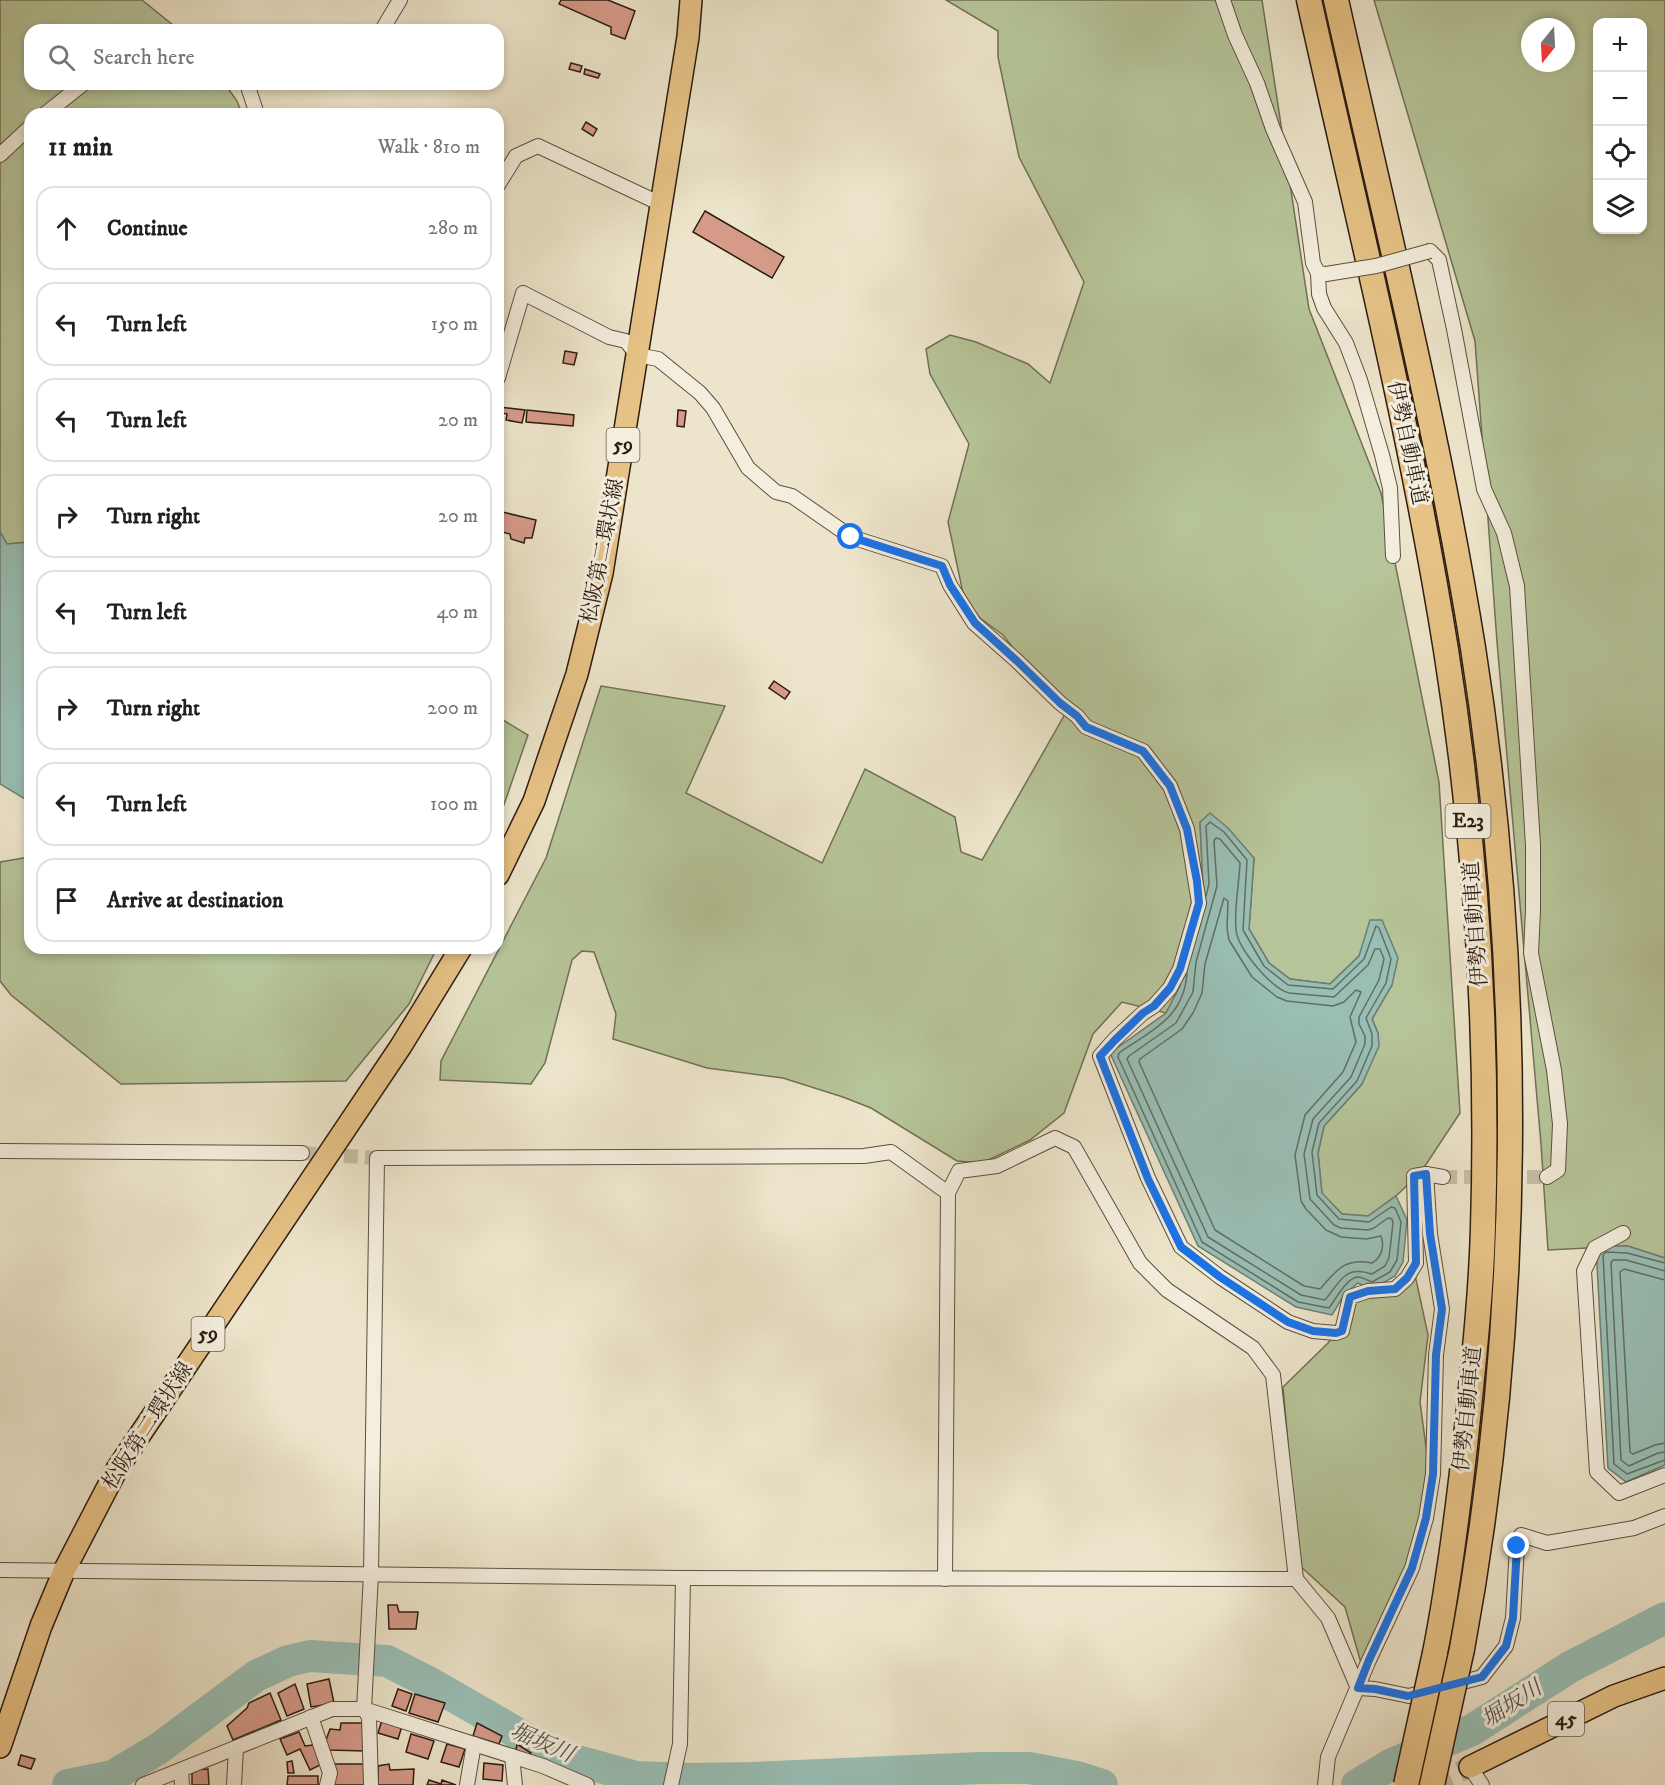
<!DOCTYPE html>
<html lang="en">
<head>
<meta charset="utf-8">
<style>
  body { margin:0; font-family:"IM FELL DW Pica","Noto Serif JP",serif; background:#f6f6f6; color:#202124 }
  .controls { position:absolute; right:18px; top:18px; display:grid; overflow:hidden; border-radius:12px; box-shadow:0 3px 9px #0003 }
  .controls button { width:54px; height:54px; display:grid; place-items:center; padding:0; border:0; border-bottom:2px solid #e0e0e0; background:#fff; color:#202124; font:30px sans-serif }
  .compass { position:absolute; left:1521px; top:18px; width:54px; height:54px; border-radius:50%; background:#fff; box-shadow:0 3px 9px #0003; rotate:198deg }
  .stop { position:absolute; width:18px; height:18px; margin:-14px; border:4px solid #1a73e8; border-radius:50%; background:#fff }
  .stop.end { background:#1a73e8; border-color:#fff; box-shadow:0 2px 6px #0008 }
  .list { margin:0; padding:0; list-style:none }
  h2 { display:flex; justify-content:space-between; align-items:center; height:78px; margin:0; padding:0 24px; font-size:26px }
  h2 small { font-size:20px; font-weight:400; color:#757577 }
  .list li { display:grid; grid-template-columns:39px 1fr auto; gap:18px; align-items:center; box-sizing:border-box; height:84px; margin:0 12px 12px; padding:0 12px; border:2px solid #e0e0e0; border-radius:18px }
  .list b { display:block; font-size:22px; white-space:nowrap }
  .list em { font-size:20px; font-style:normal; color:#757577 }
  .icon { flex:none; width:33px; height:33px; fill:none; stroke:currentColor; stroke-width:2; stroke-linecap:round; stroke-linejoin:round }
  .map { position:relative; flex:none; width:1665px; height:1785px; overflow:hidden }
  .search { position:absolute; background:#fff; box-shadow:0 3px 9px #0003; left:24px; top:24px; width:480px; height:66px; display:flex; align-items:center; gap:15px; box-sizing:border-box; padding:0 21px; border-radius:18px; color:#757577; font-size:22px }
  .panel { position:absolute; background:#fff; box-shadow:0 3px 9px #0003; left:24px; top:108px; width:480px; height:846px; border-radius:18px }
  .map>svg:first-child { display:block }
  .green { fill:#b6c599; stroke:#717056; stroke-width:1.5; fill-rule:evenodd }
  .water { fill:#99bfb5; stroke:#6d7e74; stroke-width:1.5 }
  .lines { fill:none; stroke-linecap:round; stroke-linejoin:round }
  .shore { stroke:#626e64; stroke-width:1.5 }
  .river { stroke:#99bfb5; stroke-width:32 }
  .building { fill:#d69a89; stroke:#2c1c12; stroke-width:1.5 }
  .minor-tunnel { stroke:#c6bda6; stroke-width:14; stroke-dasharray:14 7; stroke-linecap:butt }
  .primary-tunnel { stroke:#c6bda6; stroke-width:21; stroke-dasharray:21 10; stroke-linecap:butt }
  .minor-casing { stroke:#5c4e40; stroke-width:16 }
  .primary-casing { stroke:#2c1c12; stroke-width:24 }
  .motorway-casing { stroke:#2c1c12; stroke-width:27 }
  .minor { stroke:#f3eedd; stroke-width:14 }
  .primary { stroke:#e6c286; stroke-width:21 }
  .motorway { stroke:#e6c286; stroke-width:24 }
  .minor-bridge-casing { stroke:#5c4e40; stroke-width:16; stroke-linecap:butt }
  .motorway-bridge-casing { stroke:#2c1c12; stroke-width:27; stroke-linecap:butt }
  .minor-bridge { stroke:#f3eedd; stroke-width:14 }
  .motorway-bridge { stroke:#e6c286; stroke-width:24 }
  .route { stroke:#1a73e8; stroke-width:8 }
  .labels { text-anchor:middle; dominant-baseline:central; stroke-width:6; stroke-linejoin:round; paint-order:stroke }
  .shield { fill:#f3eedd; stroke:#685b4f; stroke-width:1.5 }
  .shield-label { font-size:20px; font-weight:bold; fill:#2c1c12 }
  .street-label { font-size:21px; fill:#2c1c12; stroke:#f3eedd }
  .water-label { font-size:22px; font-style:italic; fill:#52554b; stroke:#f3eedd }
</style>
</head>
<body>
<div class="map">
<svg width="1665" height="1785" viewBox="0 0 1665 1785">
  <rect width="100%" height="100%" fill="#ede5cb"/>
  <filter id="stains"><feTurbulence type="fractalNoise" baseFrequency=".00333" numOctaves="4"/><feColorMatrix values="0 0 0 0 .2 0 0 0 0 .09 0 0 0 0 .02 0 0 0 .5 -.17"/></filter>
  <radialGradient id="worn" r=".72"><stop offset=".6" stop-color="#630" stop-opacity="0"/><stop offset="1" stop-color="#630" stop-opacity=".3"/></radialGradient>
  <!-- green -->
  <g class="green">
    <path d="M0 0H142L179 30H30V84H225L237 101 242 114H30V542L7 544 0 532Z"/>
    <path d="M946 0H1262L1309 309 1381 493 1439 782 1460 1113 1421 1172 1396 1196 1368 1216 1342 1214 1322 1194 1318 1153 1324 1126 1362 1084 1378 1033 1372 1019 1392 985 1359 956 1330 984 1290 979 1269 963 1249 929 1254 858 1200 823 1203 885 1182 960 1180 986 1166 1013 1122 1002 1093 1034 1064 1113 1030 1140 982 1163 957 1161 871 1108 843 1097 783 1078 707 1068 613 1039 616 1014 594 952 582 951 572 960 545 1063 531 1084 440 1080 441 1061 546 858 601 686 725 706 686 793 822 863 865 769 955 817 961 852 982 860 1065 714 1003 635 980 618 964 598 948 522 969 444 930 374 926 349 950 335 976 342 1028 364 1050 383 1084 282 1019 157 998 57V31Z"/>
    <path d="M1374 0H1665V1258L1627 1246 1548 1250 1541 1144 1497 642 1475 341ZM1598 22H1642V230H1598ZM1530 27H1566V63H1530Z"/>
    <path d="M498 717 528 735 498 822Z"/>
    <path d="M30 857V948H437L409 1004 346 1081 121 1084 11 995 0 981V862Z"/>
    <path d="M1414 1270 1428 1335 1420 1402 1431 1484 1427 1524 1363 1670 1345 1607 1299 1565 1283 1387 1329 1342 1344 1307 1393 1286Z"/>
  </g>
  <!-- water -->
  <g class="water">
    <path d="M0 532 7 544 30 542V802L0 784Z"/>
    <path d="M1210 813 1228 828 1254 858 1249 929 1269 963 1290 979 1330 984 1359 956 1370 920H1382L1398 958 1392 985 1372 1019 1378 1033 1379 1046 1362 1084 1324 1126 1318 1153 1322 1193 1342 1214 1368 1216 1396 1196 1407 1220 1403 1262 1395 1276 1371 1290 1358 1283 1344 1295 1332 1315 1296 1307 1198 1246 1110 1053 1166 1013 1180 986 1182 960 1203 885 1200 822Z"/>
    <path d="M1596 1246H1628L1665 1258V1465L1626 1482 1608 1468Z"/>
  </g>
  <g class="lines">
    <!-- shore -->
    <g class="shore">
      <path d="M1216 838 1220 839 1240 863C1239 885 1234 908 1236 929 1237 948 1271 988 1289 993L1334 997 1368 965 1375 949H1380L1384 959 1379 980 1359 1017V1024L1365 1036V1044L1351 1077 1313 1119 1304 1154 1310 1199 1334 1225 1341 1228 1368 1230 1374 1228 1388 1218 1392 1219 1393 1223 1389 1258 1385 1266 1372 1274C1344 1265 1341 1281 1325 1300L1301 1295 1208 1237 1127 1059 1129 1056 1176 1023 1193 992 1196 962 1217 886 1214 841Z"/>
      <path d="M1224 898 1228 901 1227 928 1229 940 1252 977 1277 997 1287 1001 1333 1006 1344 1002 1356 990 1361 992 1350 1017 1356 1042 1343 1072 1305 1115 1295 1155 1301 1201 1306 1209 1326 1230 1341 1237 1366 1239 1381 1236C1385 1247 1381 1258 1372 1263 1345 1257 1336 1271 1320 1289L1304 1286 1215 1230 1139 1062 1140 1059 1182 1029 1193 1013 1202 993 1205 964Z"/>
      <path d="M1187 973C1184 1018 1152 1030 1119 1053L1118 1057 1202 1242 1298 1302 1329 1308C1335 1300 1347 1277 1358 1277 1363 1277 1368 1281 1372 1282L1390 1272 1397 1260 1401 1222 1395 1208 1391 1207 1369 1222 1339 1219 1317 1195 1312 1152 1319 1123 1357 1081 1372 1046V1034L1366 1018 1386 983 1391 959 1379 928 1376 926 1364 959 1333 989 1288 985 1264 966 1243 930 1247 860 1224 832 1210 822 1206 826 1209 884 1206 896"/>
      <path d="M1665 1263 1627 1253 1606 1252 1603 1255 1614 1464 1627 1474 1665 1460"/>
      <path d="M1665 1271 1626 1260H1613L1611 1263 1621 1460 1629 1466 1658 1453 1665 1452"/>
      <path d="M1665 1280 1624 1269 1620 1272 1630 1452 1633 1454 1655 1445 1665 1443"/>
    </g>
    <!-- river -->
    <g class="river">
      <path d="M68 1785 113 1776 158 1749 256 1676 288 1661 310 1656 387 1661 432 1684 541 1747 566 1758 636 1777 690 1779 752 1778 981 1768H1029L1077 1777 1102 1785"/>
      <path d="M1357 1785 1392 1764 1472 1730 1570 1667 1665 1618"/>
    </g>
  </g>
  <!-- building -->
  <g class="building">
    <path d="M561 0H608L635 11 625 39 611 34V27L559 4Z"/>
    <path d="M571 63 582 66 580 72 569 69Z"/>
    <path d="M585 69 600 74 598 78 584 74Z"/>
    <path d="M586 122 597 129 593 136 582 129Z"/>
    <path d="M705 211 784 257 772 278 693 232Z"/>
    <path d="M565 351 577 353 574 365 563 363Z"/>
    <path d="M498 407 525 410 522 423 506 420 507 414 498 412Z"/>
    <path d="M527 410 574 415 573 426 526 422Z"/>
    <path d="M678 410 686 411 684 427 677 426Z"/>
    <path d="M498 511 536 520 532 538H525L524 543 511 539 510 534 498 531Z"/>
    <path d="M774 681 790 692 785 699 769 688Z"/>
    <path d="M388 1605H397L399 1612H418L416 1629H389Z"/>
    <path d="M329 1679 334 1703 311 1707 307 1684Z"/>
    <path d="M295 1684 304 1709 287 1716 278 1693Z"/>
    <path d="M398 1689 412 1694 406 1711 392 1706Z"/>
    <path d="M270 1693 281 1720 233 1740 227 1726 247 1708 249 1703Z"/>
    <path d="M415 1694 445 1703 438 1722 409 1713Z"/>
    <path d="M382 1720 402 1726 398 1739 378 1733Z"/>
    <path d="M341 1723H364L365 1751 329 1750 326 1740 330 1729 340 1730Z"/>
    <path d="M477 1723 502 1736 499 1744 473 1736Z"/>
    <path d="M299 1732 305 1746 313 1745 322 1764 310 1770 300 1749 287 1755 280 1739Z"/>
    <path d="M411 1734 434 1741 428 1759 406 1752Z"/>
    <path d="M447 1744 465 1749 459 1767 441 1762Z"/>
    <path d="M517 1744 531 1753 530 1755 516 1750Z"/>
    <path d="M21 1755 35 1759 31 1769 18 1765Z"/>
    <path d="M292 1761 294 1773H288L287 1762Z"/>
    <path d="M484 1763 503 1765 502 1781 483 1779Z"/>
    <path d="M334 1764H365V1785H333Z"/>
    <path d="M389 1764 390 1770 414 1769 413 1785H378V1766Z"/>
    <path d="M208 1769 209 1785H192V1770Z"/>
    <path d="M288 1776H318V1785H287Z"/>
    <path d="M429 1780 441 1784 442 1780 456 1785H427Z"/>
  </g>
  <g class="lines">
    <!-- minor-tunnel -->
    <g class="minor-tunnel">
      <path d="M302 1153 377 1158"/>
      <path d="M1443 1177H1547"/>
    </g>
    <!-- primary-tunnel -->
    <path class="primary-tunnel" d="M1431 1785 1470 1767"/>
    <defs>
      <g id="minor">
        <path d="M1223 0 1235 35 1257 83 1273 129 1305 202 1313 263 1318 273 1326 274"/>
        <path d="M382 30 400 0"/>
        <path d="M247 84 257 114"/>
        <path d="M45 114 83 84"/>
        <path d="M0 155 30 127"/>
        <path d="M498 185 516 156 538 146 661 204"/>
        <path d="M1430 251 1439 260 1454 329 1484 489 1504 533 1517 586 1533 845V910L1531 953 1554 1070 1560 1124 1558 1170 1547 1177"/>
        <path d="M1318 273 1319 294 1324 308 1346 343 1360 380 1382 455 1390 488 1393 556"/>
        <path d="M498 378 523 293 609 337 626 341 637 355 658 359 700 393 713 408 748 468 776 492 792 496 851 537 942 566 950 585 974 623 1017 661 1060 703 1077 716 1086 727 1143 751 1170 786 1187 829 1199 903 1180 969 1170 988 1154 1006 1143 1013 1115 1039 1100 1056 1148 1178 1181 1247 1220 1277 1288 1322 1313 1331 1336 1333 1342 1331 1350 1297 1368 1291 1395 1289 1407 1278 1416 1263 1414 1176 1426 1174"/>
        <path d="M0 1151 302 1153"/>
        <path d="M1623 1233 1595 1248 1584 1271 1597 1472 1619 1493 1665 1475"/>
        <path d="M0 1570 683 1578 1296 1579"/>
        <path d="M945 1579 948 1193 959 1171 997 1166 1055 1138 1074 1147 1140 1263 1167 1290 1253 1348 1273 1375 1296 1579 1328 1618 1358 1688"/>
        <path d="M1358 1688 1375 1689 1409 1696 1482 1677 1506 1646 1513 1618 1517 1546 1521 1535 1547 1543 1634 1528 1665 1516"/>
        <path d="M311 1717 330 1773 327 1785"/>
        <path d="M512 1756 515 1785"/>
        <path d="M1470 1767 1482 1785"/>
        <path d="M181 1770 182 1785"/>
        <path d="M143 1785 332 1709H364L543 1766 587 1785"/>
        <path d="M234 1785 236 1748"/>
        <path d="M371 1785 369 1717 364 1709 371 1574 377 1158 864 1156 891 1152 948 1193"/>
        <path d="M467 1785 474 1744"/>
        <path d="M671 1785 680 1744 683 1578"/>
        <path d="M1325 1785 1328 1757 1369 1660 1412 1568 1426 1518 1433 1474 1436 1355 1442 1309 1430 1234 1426 1174 1443 1177"/>
      </g>
      <g id="primary">
        <path d="M498 875 534 801 577 674 602 573 688 37 691 0"/>
        <path d="M0 1747 41 1626 64 1571 117 1469 401 1046 461 948"/>
        <path d="M1470 1767 1614 1696 1665 1678"/>
      </g>
      <g id="motorway">
        <path d="M1309 0C1357 216 1411 431 1446 650 1476 840 1489 1035 1483 1228 1481 1298 1473 1368 1466 1437 1458 1510 1449 1582 1435 1653"/>
        <path d="M1336 0C1384 215 1438 430 1473 648 1525 980 1523 1319 1462 1649"/>
      </g>
    </defs>
    <!-- minor casing -->
    <use href="#minor" class="minor-casing"/>
    <!-- primary casing -->
    <use href="#primary" class="primary-casing"/>
    <!-- motorway casing -->
    <use href="#motorway" class="motorway-casing"/>
    <!-- minor -->
    <use href="#minor" class="minor"/>
    <!-- primary -->
    <use href="#primary" class="primary"/>
    <!-- motorway -->
    <use href="#motorway" class="motorway"/>
    <defs>
      <path id="minor-bridge" d="M1326 274 1376 266 1430 251"/>
      <g id="motorway-bridge">
        <path d="M1406 1785 1435 1653"/>
        <path d="M1432 1785 1462 1649"/>
      </g>
    </defs>
    <!-- minor-bridge casing -->
    <use href="#minor-bridge" class="minor-bridge-casing"/>
    <!-- motorway-bridge casing -->
    <use href="#motorway-bridge" class="motorway-bridge-casing"/>
    <!-- minor-bridge -->
    <use href="#minor-bridge" class="minor-bridge"/>
    <!-- motorway-bridge -->
    <use href="#motorway-bridge" class="motorway-bridge"/>
  </g>
  <g class="lines">
    <!-- route -->
    <path class="route" d="M851 537 942 566 950 585 975 623 1017 661 1060 703 1077 716 1086 727 1143 751 1170 786 1187 829 1197 881 1199 903 1180 969 1170 988 1154 1006 1143 1013 1115 1040 1100 1056 1148 1179 1181 1247 1220 1277 1288 1322 1313 1331 1336 1333 1342 1331 1350 1297 1368 1291 1395 1289 1407 1278 1416 1263 1414 1176 1426 1174 1430 1234 1442 1309 1436 1355 1433 1474 1426 1518 1412 1568 1369 1660 1358 1688 1375 1689 1408 1696 1482 1677 1506 1646 1513 1618 1517 1546"/>
  </g>
  <g class="labels">
    <!-- shield labels -->
    <g class="shield">
      <rect x="606.5" y="428" width="33" height="34" rx="4.5"/>
      <rect x="1445.5" y="804" width="45" height="34" rx="4.5"/>
      <rect x="191.5" y="1317" width="33" height="34" rx="4.5"/>
      <rect x="1548" y="1702" width="36" height="34" rx="4.5"/>
    </g>
    <g class="shield-label">
      <text x="623" y="445">59</text>
      <text x="1468" y="821">E23</text>
      <text x="208" y="1334">59</text>
      <text x="1566" y="1719">45</text>
    </g>
    <!-- street labels -->
    <g class="street-label">
      <text transform="translate(1407 443) rotate(78)">伊勢自動車道</text>
      <text transform="translate(603 551) rotate(-79)">松阪第二環状線</text>
      <text transform="translate(1476 924) rotate(-94)">伊勢自動車道</text>
      <text transform="translate(1468 1409) rotate(-84)">伊勢自動車道</text>
      <text transform="translate(148 1426) rotate(-57)">松阪第二環状線</text>
    </g>
    <!-- water labels -->
    <g class="water-label">
      <text transform="translate(1512 1704) rotate(-33)">堀坂川</text>
      <text transform="translate(542 1743) rotate(23)">堀坂川</text>
    </g>
  </g>
  <rect width="100%" height="100%" filter="url(#stains)"/>
  <rect width="100%" height="100%" fill="url(#worn)"/>
</svg>
<div class="controls">
<button>+</button>
<button>−</button>
<button><svg class="icon" aria-label="locate" viewBox="0 0 24 24"><circle cx="12" cy="12" r="6"/><path d="M12 2v4M12 18v4M2 12h4M18 12h4"/></svg></button>
<button><svg class="icon" aria-label="layers" viewBox="0 0 24 24"><path d="M12 4l9 5-9 5-9-5zM3 14l9 5 9-5"/></svg></button>
</div>
<svg class="compass" viewBox="-18 -18 36 36"><path d="M0-13l5 13h-10z" fill="#e53935"/><path d="M0 13l5-13h-10z" fill="#757577"/></svg>
<div class="stop" style="left:851px;top:537px"></div>
<div class="stop end" style="left:1517px;top:1546px"></div>
<div class="search"><svg class="icon" aria-label="search" viewBox="0 0 24 24"><circle cx="10" cy="10" r="6"/><path d="M15 15l6 6"/></svg>Search here</div>
<section class="panel">
<h2>11 min<small>Walk · 810 m</small></h2>
<ul class="list">
<li><svg class="icon" aria-label="ahead" viewBox="0 0 24 24"><path d="M12 20V5M6 11l6-6 6 6"/></svg><div><b>Continue</b></div><em>280 m</em></li>
<li><svg class="icon" aria-label="left" viewBox="0 0 24 24"><path d="M17 20v-9H6M10 6l-5 5 5 5"/></svg><div><b>Turn left</b></div><em>150 m</em></li>
<li><svg class="icon" aria-label="left" viewBox="0 0 24 24"><path d="M17 20v-9H6M10 6l-5 5 5 5"/></svg><div><b>Turn left</b></div><em>20 m</em></li>
<li><svg class="icon" aria-label="right" viewBox="0 0 24 24"><path d="M7 20v-9h11M14 6l5 5-5 5"/></svg><div><b>Turn right</b></div><em>20 m</em></li>
<li><svg class="icon" aria-label="left" viewBox="0 0 24 24"><path d="M17 20v-9H6M10 6l-5 5 5 5"/></svg><div><b>Turn left</b></div><em>40 m</em></li>
<li><svg class="icon" aria-label="right" viewBox="0 0 24 24"><path d="M7 20v-9h11M14 6l5 5-5 5"/></svg><div><b>Turn right</b></div><em>200 m</em></li>
<li><svg class="icon" aria-label="left" viewBox="0 0 24 24"><path d="M17 20v-9H6M10 6l-5 5 5 5"/></svg><div><b>Turn left</b></div><em>100 m</em></li>
<li><svg class="icon" aria-label="arrive" viewBox="0 0 24 24"><path d="M6 21V4h12l-3 4 3 4H6"/></svg><div><b>Arrive at destination</b></div></li>
</ul>
</section>
</div>
</body>
</html>
